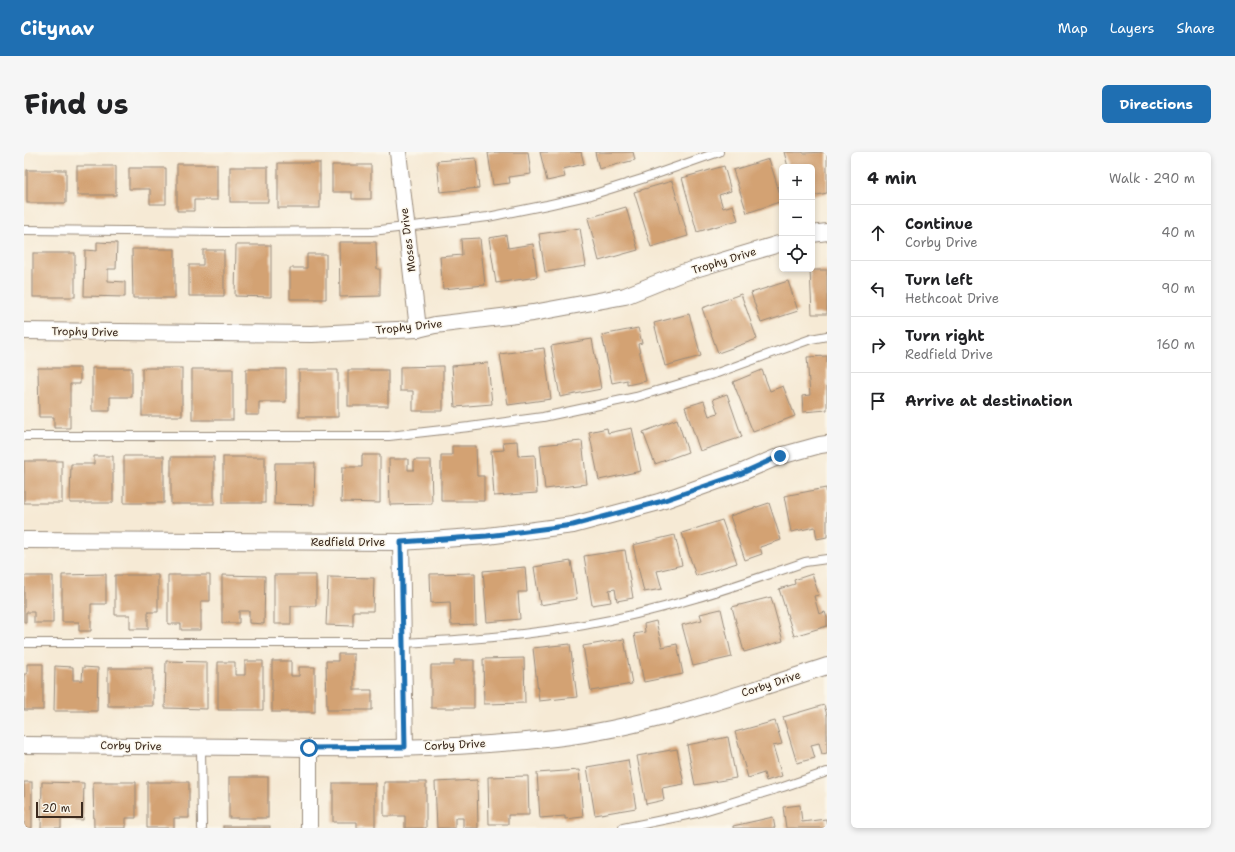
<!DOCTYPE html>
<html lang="en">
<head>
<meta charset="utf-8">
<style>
  body { margin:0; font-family:"Shantell Sans",sans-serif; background:#f6f6f6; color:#202124 }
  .controls { position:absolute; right:12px; top:12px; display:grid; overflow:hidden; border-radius:6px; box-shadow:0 2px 6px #0003 }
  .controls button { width:36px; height:36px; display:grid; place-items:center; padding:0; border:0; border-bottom:1px solid #e0e0e0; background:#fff; color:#202124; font:20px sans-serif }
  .scale { position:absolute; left:12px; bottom:10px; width:47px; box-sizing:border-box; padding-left:4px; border:2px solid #3b2a1e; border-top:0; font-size:11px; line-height:14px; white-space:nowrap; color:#3b2a1e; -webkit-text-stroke:3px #fbf7ec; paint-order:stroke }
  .stop { position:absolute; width:12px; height:12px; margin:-9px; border:3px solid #1f6fb2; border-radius:50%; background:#fff }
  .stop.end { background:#1f6fb2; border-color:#fff; box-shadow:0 1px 4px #0008 }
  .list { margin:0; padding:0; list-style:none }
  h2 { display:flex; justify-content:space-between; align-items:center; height:52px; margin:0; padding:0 16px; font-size:17px }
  h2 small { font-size:13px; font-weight:400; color:#757577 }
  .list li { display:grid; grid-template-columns:26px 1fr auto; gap:12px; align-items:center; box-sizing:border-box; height:56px; padding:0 16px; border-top:1px solid #e0e0e0 }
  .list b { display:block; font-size:15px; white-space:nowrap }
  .list p { margin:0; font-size:13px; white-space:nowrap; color:#757577 }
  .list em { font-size:13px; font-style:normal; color:#757577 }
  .icon { flex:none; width:22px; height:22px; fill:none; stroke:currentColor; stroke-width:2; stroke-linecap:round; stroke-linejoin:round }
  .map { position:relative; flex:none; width:803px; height:676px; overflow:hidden; border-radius:6px }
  header { display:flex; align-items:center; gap:24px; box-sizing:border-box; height:56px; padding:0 20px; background:#1f6fb2; color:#fff }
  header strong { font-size:19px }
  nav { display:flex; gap:22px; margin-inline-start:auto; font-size:14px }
  .intro { display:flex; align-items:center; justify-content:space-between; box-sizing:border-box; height:96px; padding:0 24px }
  h1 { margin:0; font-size:28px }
  .button { padding:10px 18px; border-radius:6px; background:#1f6fb2; color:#fff; font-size:14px; font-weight:700 }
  main { display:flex; gap:24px; padding:0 24px }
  aside { flex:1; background:#fff; border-radius:6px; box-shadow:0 2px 6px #0003 }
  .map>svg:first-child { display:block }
  .building { fill:#d3a273 }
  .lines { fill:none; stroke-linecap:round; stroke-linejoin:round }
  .service-casing { stroke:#988a7a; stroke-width:10 }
  .minor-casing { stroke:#988a7a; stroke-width:18 }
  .service { stroke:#fff; stroke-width:8 }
  .minor { stroke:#fff; stroke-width:16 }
  .route { stroke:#1f6fb2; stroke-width:5 }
  .labels { text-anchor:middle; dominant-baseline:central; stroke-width:3; stroke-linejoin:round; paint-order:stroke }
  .street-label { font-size:11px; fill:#3b2a1e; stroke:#fbf7ec }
</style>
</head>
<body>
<header>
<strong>Citynav</strong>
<nav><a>Map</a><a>Layers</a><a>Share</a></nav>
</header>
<div class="intro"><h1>Find us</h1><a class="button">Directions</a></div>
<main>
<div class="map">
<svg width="803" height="676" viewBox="0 0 803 676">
  <rect width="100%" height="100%" fill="#fbf7ec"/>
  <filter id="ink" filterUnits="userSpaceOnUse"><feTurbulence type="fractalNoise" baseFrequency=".025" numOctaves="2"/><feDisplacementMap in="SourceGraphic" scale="8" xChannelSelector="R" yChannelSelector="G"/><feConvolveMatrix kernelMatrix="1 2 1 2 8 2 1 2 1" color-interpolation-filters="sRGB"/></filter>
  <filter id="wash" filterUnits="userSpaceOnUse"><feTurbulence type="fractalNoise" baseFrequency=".012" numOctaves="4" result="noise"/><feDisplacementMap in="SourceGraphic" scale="16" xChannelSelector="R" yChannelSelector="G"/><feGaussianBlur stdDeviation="0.9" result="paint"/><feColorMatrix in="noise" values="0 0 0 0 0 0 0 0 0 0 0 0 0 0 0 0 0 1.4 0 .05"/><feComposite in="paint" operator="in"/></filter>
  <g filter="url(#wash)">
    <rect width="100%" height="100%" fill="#f6ead5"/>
    <g id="blocks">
      <!-- building -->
      <g class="building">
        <path d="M471 0H504L507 22 485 25 486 31 469 33 464 1Z"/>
        <path d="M516 0H557L560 12 539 17 541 25 523 29Z"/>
        <path d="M571 0H609L611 8 575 17Z"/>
        <path d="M760 0H779V1L803 0V41L788 44V15H764Z"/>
        <path d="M452 6 455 36 416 40 413 9Z"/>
        <path d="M745 7 758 49 723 61 709 18Z"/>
        <rect x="254" y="11" width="42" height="45"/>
        <path d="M153 12H193V48H170V59H153Z"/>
        <path d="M308 13H347V47H328V40H308Z"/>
        <rect x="53" y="14" width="39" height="29"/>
        <path d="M700 14 707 39 695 43 699 56 709 53 714 68 673 80 658 26Z"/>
        <rect x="206" y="15" width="38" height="35"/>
        <path d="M105 16H142V52H126V37H105Z"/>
        <rect x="3" y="18" width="39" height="33"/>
        <path d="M648 29 664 84 627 95 610 40Z"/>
        <path d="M602 55 614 98 575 109 564 66Z"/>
        <path d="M556 76 562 114 521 120 515 82Z"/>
        <path d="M482 83 484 96 509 92 513 125 472 131 465 86Z"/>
        <path d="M456 86 461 133 419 137 416 105 438 103 437 87Z"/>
        <path d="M73 90 93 91 92 117H84V129L101 130V145L60 144 61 98 73 99Z"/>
        <path d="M315 90H352L353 117H356V144L316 145Z"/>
        <path d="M212 93H247V145L211 144Z"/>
        <path d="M108 97H151V146H109Z"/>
        <path d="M179 98H200V144H165V113H179Z"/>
        <rect x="9" y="101" width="42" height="44"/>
        <path d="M283 102H302V147H266V116H283Z"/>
        <path d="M786 118H803V162H788Z"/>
        <path d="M764 129 774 159 737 171 727 141Z"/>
        <path d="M717 142 733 187 694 201 678 156Z"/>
        <path d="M665 162 677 204 641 214 630 171Z"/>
        <path d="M614 176 618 191 614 192 622 229 603 233V228L588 231 578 183Z"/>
        <path d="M568 187 577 237 536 245 527 194Z"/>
        <path d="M520 196 527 247 484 253 476 202Z"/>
        <path d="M803 204V258L779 260 778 244 786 243 783 205Z"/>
        <path d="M464 211 468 252 431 255 428 214Z"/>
        <path d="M419 214V259H389V239H376V215Z"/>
        <path d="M14 216H56V232H46V276H30V265H15Z"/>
        <path d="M68 216H108V245H86V259H68Z"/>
        <rect x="118" y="216" width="40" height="48"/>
        <rect x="168" y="217" width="41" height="51"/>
        <path d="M222 217H262V250H235V263H222Z"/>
        <rect x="275" y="218" width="39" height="47"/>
        <rect x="324" y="218" width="40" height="36"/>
        <path d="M738 218 746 239 759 234 771 264 729 280 709 230Z"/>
        <path d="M703 242 718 285 676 299 661 255 680 249 685 264 694 261 689 247Z"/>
        <path d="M653 267 664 300 631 312 619 280Z"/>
        <path d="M583 276 584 281 608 276 617 319 575 328 565 280Z"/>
        <path d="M493 289 494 304 511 303 513 341 470 344 467 299 480 298 479 290Z"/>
        <path d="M558 289 563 332 521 337 516 293Z"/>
        <path d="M428 294H452L453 324H460V349H417V303H428Z"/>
        <path d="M338 303H356V351L317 350 318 315H338Z"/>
        <path d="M70 304H89V351H46L47 312H70Z"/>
        <rect x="100" y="304" width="40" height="47"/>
        <rect x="147" y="305" width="43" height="47"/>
        <rect x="199" y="305" width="42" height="46"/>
        <path d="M365 307H384V318H390V308H407L408 352 366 353Z"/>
        <rect x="0" y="309" width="38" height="42"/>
        <path d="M251 311H291L290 353 250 352Z"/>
        <path d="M802 336 803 343V385L793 387 791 375 767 380 760 344Z"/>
        <path d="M745 351 757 388 736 395 738 402 721 408 706 364Z"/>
        <path d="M698 368 713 411 672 424 658 381Z"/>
        <path d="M651 383 658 413 633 419 638 437 620 440 609 393Z"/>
        <path d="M601 398 609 446 593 449 591 437 585 438 587 450 568 453 560 404Z"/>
        <path d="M547 409 553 447 516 453 510 415Z"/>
        <path d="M501 415 503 440H494L496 467 463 470 459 419Z"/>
        <path d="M451 421 452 472 427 473 426 450 407 451 406 422Z"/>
        <path d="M82 422V452H67V479H55V470H38V423Z"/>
        <path d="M788 422 795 443 790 444 795 462 801 460 803 466V474L770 484 755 437 771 432 770 428Z"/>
        <path d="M91 423H134V460H124V477H106V463H91Z"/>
        <path d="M144 423H186V449H177V478H157V472H144Z"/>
        <path d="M198 423 241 424 240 472 225 471V459H215V471H198Z"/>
        <path d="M250 423H292V454H267V472H250Z"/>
        <path d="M0 424H29V471H10V460H2V470H0Z"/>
        <path d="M304 425 350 426 349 459H329V474L302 473Z"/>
        <path d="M747 445 759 489 720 500 708 455Z"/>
        <path d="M697 457 708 505 669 514 658 473 678 468 676 462Z"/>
        <path d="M632 469 638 495 653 492 659 522 620 530 610 482 621 480 620 472Z"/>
        <path d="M600 487 608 532 567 539 559 494Z"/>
        <path d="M546 492 553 545 515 549 509 496Z"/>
        <path d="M314 502H330V538H348V558H303L302 509H314Z"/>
        <path d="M500 506 501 551 460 552 459 507Z"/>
        <path d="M430 508H450V556H407V513H430Z"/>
        <path d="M142 509 183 510V557L141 556Z"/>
        <path d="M221 509H239V558H194V510H211V523H221Z"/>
        <path d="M248 509H267V524H275V515H291V560H248Z"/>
        <path d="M3 512H19V558H0V522H3Z"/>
        <path d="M31 514 49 515V528H58L59 515 74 516 73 559H30Z"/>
        <rect x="84" y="516" width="45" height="38"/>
        <path d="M800 553 803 563V601L798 602 795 591 787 593 791 606 773 611 759 565Z"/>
        <path d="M751 569 758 592 749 594 758 624 742 629 740 621 724 626 711 580Z"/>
        <path d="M704 585 712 626 671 633 663 593Z"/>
        <path d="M653 597 660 632 638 636 640 648 622 652 613 604Z"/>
        <path d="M604 608 612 656 571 663 563 615Z"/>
        <path d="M555 618 559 665 541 667V664L516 666 513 621Z"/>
        <path d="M504 624 505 663H484V672H465L464 625Z"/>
        <rect x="205" y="625" width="39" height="41"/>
        <path d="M453 628 454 676H439V666H431V676H413L411 630Z"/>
        <rect x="0" y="630" width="8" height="46"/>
        <path d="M18 630 60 631 59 668 37 667V676H17Z"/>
        <path d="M69 630H112V666H102V676H70Z"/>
        <path d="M123 630H165V666H150V676H123Z"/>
        <path d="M360 630H402V676H381V664H360Z"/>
        <path d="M309 631H351V676H333V670H309Z"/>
        <path d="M776 653 778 670 802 667 803 676H762L759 655Z"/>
        <path d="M749 665 751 676H709V674Z"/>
        <rect x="199" y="674" width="47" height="2"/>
      </g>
    </g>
  </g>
  <g filter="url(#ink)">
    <use href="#blocks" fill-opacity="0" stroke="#988a7a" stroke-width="1"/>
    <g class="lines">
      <defs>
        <g id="service">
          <path d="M0 78 200 80 348 79 464 65 523 53 567 43 618 27 695 0"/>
          <path d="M0 284H365L445 275 519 265 612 245 693 221 787 187 803 184"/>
          <path d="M0 491H379C439 488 500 484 560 473 635 460 709 435 781 410L803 407"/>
          <path d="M177 595 178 676"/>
          <path d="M599 676 673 661 759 635 803 620"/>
        </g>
        <g id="minor">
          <path d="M374 0 394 177"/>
          <path d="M788 82 803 80"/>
          <path d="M0 179 288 182 394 177 411 173 509 161 601 144 658 121 758 91"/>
          <path d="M0 388 377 390 463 384 549 373 635 350 716 321 756 304 796 293 803 292"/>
          <path d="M377 390 381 595"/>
          <path d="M0 593C75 594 150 594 225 595 327 597 429 598 531 586 625 575 714 543 803 514"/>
          <path d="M285 596V676"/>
        </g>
      </defs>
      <!-- service casing -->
      <use href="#service" class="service-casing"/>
      <!-- minor casing -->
      <use href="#minor" class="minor-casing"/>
      <!-- service -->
      <use href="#service" class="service"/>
      <!-- minor -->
      <use href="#minor" class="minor"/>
    </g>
  </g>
  <g class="lines" filter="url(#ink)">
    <!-- route -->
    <path class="route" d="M285 596 381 595 377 390 463 384 549 373 635 350 716 322 756 304"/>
  </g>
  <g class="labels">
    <!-- street labels -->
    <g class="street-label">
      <text transform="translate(384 88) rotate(-97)">Moses Drive</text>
      <text transform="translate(700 109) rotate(-17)">Trophy Drive</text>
      <text transform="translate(385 175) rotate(-6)">Trophy Drive</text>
      <text transform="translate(61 180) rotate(1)">Trophy Drive</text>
      <text x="324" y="390">Redfield Drive</text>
      <text transform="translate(747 532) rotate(-18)">Corby Drive</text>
      <text transform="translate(431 593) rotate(-3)">Corby Drive</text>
      <text transform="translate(107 594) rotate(1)">Corby Drive</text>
    </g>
  </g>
</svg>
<div class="controls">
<button>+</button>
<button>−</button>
<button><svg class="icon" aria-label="locate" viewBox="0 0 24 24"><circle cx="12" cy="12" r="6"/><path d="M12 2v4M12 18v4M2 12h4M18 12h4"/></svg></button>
</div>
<div class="scale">20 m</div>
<div class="stop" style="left:285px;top:596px"></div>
<div class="stop end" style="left:756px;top:304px"></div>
</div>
<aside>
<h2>4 min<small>Walk · 290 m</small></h2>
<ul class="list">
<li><svg class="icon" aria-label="ahead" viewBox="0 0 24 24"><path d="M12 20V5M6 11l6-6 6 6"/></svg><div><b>Continue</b><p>Corby Drive</p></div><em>40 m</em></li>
<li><svg class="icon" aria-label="left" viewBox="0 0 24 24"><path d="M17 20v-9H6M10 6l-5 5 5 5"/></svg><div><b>Turn left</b><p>Hethcoat Drive</p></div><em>90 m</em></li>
<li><svg class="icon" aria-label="right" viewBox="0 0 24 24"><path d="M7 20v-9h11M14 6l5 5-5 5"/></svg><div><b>Turn right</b><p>Redfield Drive</p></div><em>160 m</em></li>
<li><svg class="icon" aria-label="arrive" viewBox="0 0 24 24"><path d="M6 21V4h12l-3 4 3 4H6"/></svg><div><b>Arrive at destination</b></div></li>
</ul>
</aside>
</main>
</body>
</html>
